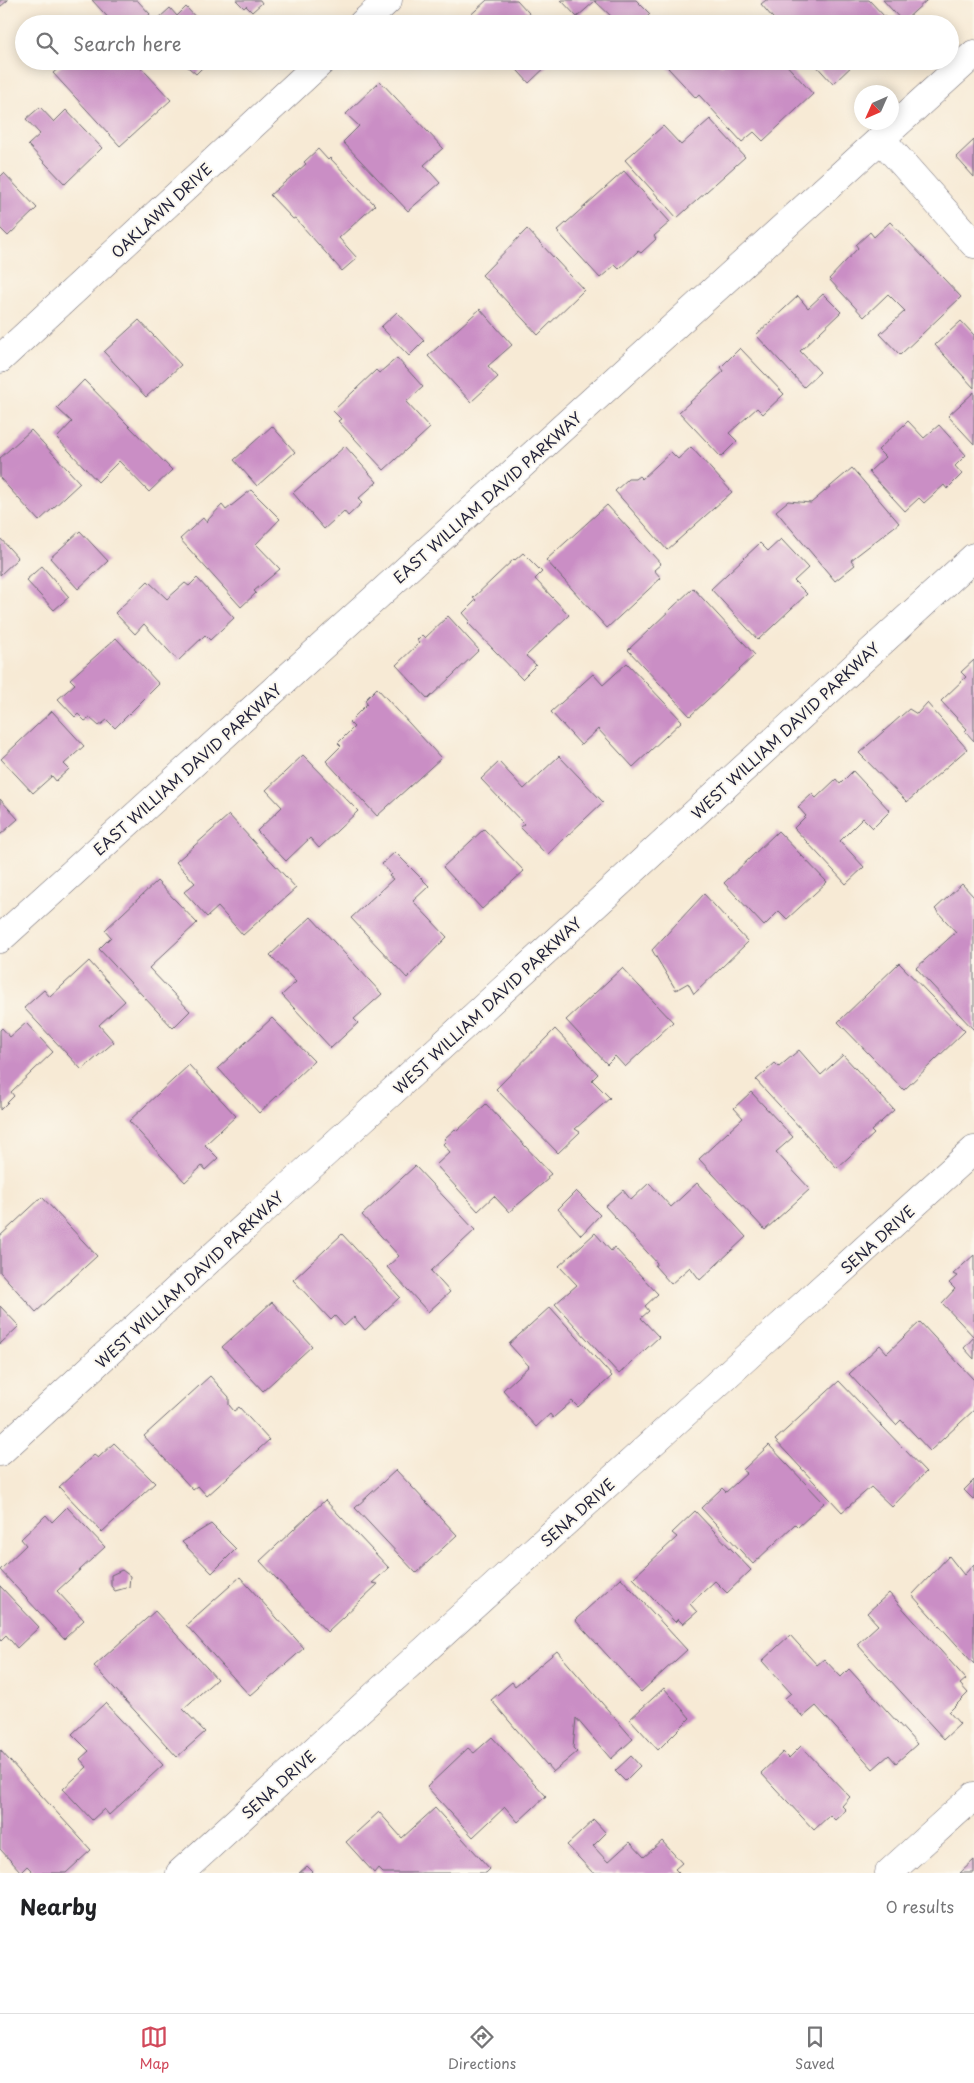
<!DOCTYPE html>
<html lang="en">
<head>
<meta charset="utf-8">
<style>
  body { margin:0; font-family:"Playpen Sans",sans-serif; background:#f6f6f6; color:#202124 }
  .compass { position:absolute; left:854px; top:85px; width:45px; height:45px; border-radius:50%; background:#fff; box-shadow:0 2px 12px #0003; rotate:225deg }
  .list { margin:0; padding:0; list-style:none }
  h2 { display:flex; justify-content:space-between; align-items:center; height:65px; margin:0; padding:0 20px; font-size:21px }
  h2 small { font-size:16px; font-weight:400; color:#757577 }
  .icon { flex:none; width:28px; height:28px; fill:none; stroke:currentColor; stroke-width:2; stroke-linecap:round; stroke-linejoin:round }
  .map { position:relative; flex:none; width:974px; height:1873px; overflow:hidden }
  .search { position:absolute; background:#fff; box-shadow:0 2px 12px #0003; left:15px; right:15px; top:15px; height:55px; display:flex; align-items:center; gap:12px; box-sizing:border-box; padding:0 18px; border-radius:28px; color:#757577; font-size:19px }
  .sheet { height:140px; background:#fff }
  nav { display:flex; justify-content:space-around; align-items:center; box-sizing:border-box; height:70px; border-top:1px solid #e0e0e0; background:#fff; font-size:14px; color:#757577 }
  nav a { display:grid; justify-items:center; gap:2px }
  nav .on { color:#d1495b }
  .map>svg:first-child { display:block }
  .building { fill:#ca8ec5 }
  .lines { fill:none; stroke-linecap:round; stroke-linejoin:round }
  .minor-casing { stroke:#6d6871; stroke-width:29 }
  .tertiary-casing { stroke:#6d6871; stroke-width:29 }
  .minor { stroke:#fff; stroke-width:28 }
  .tertiary { stroke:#fff; stroke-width:28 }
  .labels { text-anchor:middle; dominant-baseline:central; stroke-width:4; stroke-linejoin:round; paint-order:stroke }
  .street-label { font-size:15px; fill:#22223b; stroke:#fbf7ec }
</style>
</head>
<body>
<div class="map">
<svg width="974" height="1873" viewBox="0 0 974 1873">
  <rect width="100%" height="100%" fill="#fbf7ec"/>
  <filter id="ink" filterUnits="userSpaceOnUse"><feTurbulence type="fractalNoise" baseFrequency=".02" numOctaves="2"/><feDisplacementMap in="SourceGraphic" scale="10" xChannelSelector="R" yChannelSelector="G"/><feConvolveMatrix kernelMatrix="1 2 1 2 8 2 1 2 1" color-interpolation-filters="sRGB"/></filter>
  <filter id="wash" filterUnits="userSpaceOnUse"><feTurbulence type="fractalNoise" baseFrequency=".0096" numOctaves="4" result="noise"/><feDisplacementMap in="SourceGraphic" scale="20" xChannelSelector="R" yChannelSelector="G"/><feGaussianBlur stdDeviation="1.12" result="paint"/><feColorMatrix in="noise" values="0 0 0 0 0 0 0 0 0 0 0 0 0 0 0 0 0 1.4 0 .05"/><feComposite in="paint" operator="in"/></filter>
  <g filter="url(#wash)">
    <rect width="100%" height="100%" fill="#f7ead5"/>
    <g id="blocks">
      <!-- building -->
      <g class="building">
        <path d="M0 0H8L0 7Z"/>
        <path d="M92 0H137L150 14 141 24H114Z"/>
        <path d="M236 0H260L262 3 252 12 246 6 244 8Z"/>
        <path d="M487 0H517L539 24H468L465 20Z"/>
        <path d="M561 0H636L650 14 640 24H630L624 18H613L595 1 577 17Z"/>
        <path d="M766 0H869L885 17 877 24H778L761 4Z"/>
        <path d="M883 0H927L903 22Z"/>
        <path d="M186 7 202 24H164L159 18 170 8 177 16Z"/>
        <path d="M95 17 101 24H88Z"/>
        <path d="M67 61H135L171 100 120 146 53 73Z"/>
        <path d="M181 61H205L207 63 196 74Z"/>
        <path d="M509 61H552L529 83Z"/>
        <path d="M676 61H717L721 65 726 61H753L761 70 770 61H783L813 94 763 141 754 132 742 142 699 95 696 98 668 68Z"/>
        <path d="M812 61H857L833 84Z"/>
        <path d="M380 81 443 148 424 165 440 183 408 211 343 142 359 126 346 114Z"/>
        <path d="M40 107 54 122 66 110 102 148 65 184 28 145 40 134 26 119Z"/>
        <path d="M710 119 745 157 677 218 625 160 663 126 681 145Z"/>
        <path d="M974 140V177L956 157Z"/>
        <path d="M318 149 328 160 330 158 375 205 339 238 357 258 342 271 295 218 293 219 270 195 306 164 304 162Z"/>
        <path d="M624 171 670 222 654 236 656 239 641 253 638 251 619 269 615 265 600 278 557 231Z"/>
        <path d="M4 173 37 208 8 236 0 228V177Z"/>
        <path d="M890 222 961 297 900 355 880 334 905 311 888 294 864 317 829 279 858 248 856 245 870 232 874 237Z"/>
        <path d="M527 229 584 290 538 335 482 275Z"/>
        <path d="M823 294 841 312 800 351 820 372 804 387 756 335 798 296 808 308Z"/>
        <path d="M480 309 512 345 488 366 498 377 471 402 428 356Z"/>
        <path d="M397 312 424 341 409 356 381 327Z"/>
        <path d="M139 320 181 365 146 397 104 352Z"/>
        <path d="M961 321 974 335V388L935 345Z"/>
        <path d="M740 348 784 394 763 414 757 408 729 433 737 441 721 457 679 412 724 371 721 367Z"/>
        <path d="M397 358 423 387 406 402 430 428 384 470 338 421 341 419 333 411 376 370 379 373Z"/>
        <path d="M84 380 172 470 149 492 119 461 98 482 57 438 72 422 57 408Z"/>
        <path d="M974 392V444L948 416Z"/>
        <path d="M908 421 924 438 939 425 966 455 955 466 962 474 947 489 944 485 924 503 919 498 905 511 869 472 885 457 878 450Z"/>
        <path d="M272 426 295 452 257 486 234 460Z"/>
        <path d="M31 430 80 483 39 521 0 478V458Z"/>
        <path d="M345 446 377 482 358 499 362 503 348 516 344 511 324 529 293 493Z"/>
        <path d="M691 447 732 492 667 550 615 491 628 479H635L639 476 642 479 671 452 678 459Z"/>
        <path d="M852 468 899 523 851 560 855 565 835 581 776 511 788 501 811 503Z"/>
        <path d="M251 490 280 519 256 544 280 569 254 591 256 593 241 607 180 539 203 518 206 522 222 505 226 510Z"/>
        <path d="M607 505 661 564 654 570 661 578 607 628 546 560Z"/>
        <path d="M80 531 108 561 78 589 50 558Z"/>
        <path d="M0 538 18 558 0 575Z"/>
        <path d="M781 539 808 568 794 581 807 594 758 640 711 589 760 543 768 551Z"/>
        <path d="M523 553 542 572 535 579 569 615 526 656 536 665 522 679 468 623 470 621 463 613 476 600 473 598 514 559 515 560Z"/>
        <path d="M42 566 69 597 54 610 26 580Z"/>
        <path d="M197 578 234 618 210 640 205 635 178 661 144 624 135 634 115 613 148 581 167 599 185 583 189 586Z"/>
        <path d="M693 588 755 655 690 716 628 650Z"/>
        <path d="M448 616 479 650 428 699 396 665 419 643 417 640 422 635 425 638Z"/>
        <path d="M116 638 159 684 115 728 107 720 99 726 90 718 85 721 78 714 75 717 58 699 75 684 70 679Z"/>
        <path d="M974 660V741L965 731 967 729 941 701 966 677 961 672Z"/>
        <path d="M627 663 682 721 633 767 598 729 581 745 551 712 593 674 603 685Z"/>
        <path d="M377 688 441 758 377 816 326 761 341 746 338 743 354 727 349 722 367 704 365 700Z"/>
        <path d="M927 703 967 749 907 802 859 753 909 709 917 714Z"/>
        <path d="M52 711 84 746 64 764 69 769 56 781 52 776 33 793 1 759Z"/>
        <path d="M303 755 358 811 319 848 310 838 286 861 257 831 282 807 266 790Z"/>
        <path d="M559 756 603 802 547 855 520 827 524 824 481 779 499 762 524 789Z"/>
        <path d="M853 771 890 811 873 828 863 818 840 841 864 867 846 884 794 828 806 816 798 807 812 794 816 798 836 779 840 784Z"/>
        <path d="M0 799 18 819 0 835Z"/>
        <path d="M229 815 296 888 243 935 218 907 207 917 184 892 195 883 176 862Z"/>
        <path d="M484 829 524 871 482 909 443 867Z"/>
        <path d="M778 831 827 882 787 919 779 911 764 926 724 883Z"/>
        <path d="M395 852 429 886 413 901 447 937 407 978 351 918 393 879 389 876 391 874 382 864Z"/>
        <path d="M157 881 197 923 149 968 190 1011 173 1028 99 949 111 937 105 930Z"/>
        <path d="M962 884 974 897V1030L916 968 956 932 935 909Z"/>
        <path d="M704 894 748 942 694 994 688 983 676 990 652 950Z"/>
        <path d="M311 917 382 994 354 1019 358 1023 331 1048 282 995 296 982 270 955Z"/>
        <path d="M89 961 125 1001 99 1025 114 1042 82 1070 24 1008 44 990 50 997Z"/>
        <path d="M899 963 965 1031 904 1090 838 1022Z"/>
        <path d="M622 968 673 1022 625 1067 615 1056 607 1064 566 1020Z"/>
        <path d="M272 1018 314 1061 259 1113 218 1068Z"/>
        <path d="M26 1023 53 1052 11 1092 14 1096 0 1110V1030L2 1028 10 1037Z"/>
        <path d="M555 1029 598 1074 592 1080 610 1098 575 1129 580 1132 558 1153 496 1089Z"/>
        <path d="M799 1050 821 1075 843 1055 894 1110 871 1131 874 1134 837 1168 756 1080 775 1063 779 1067Z"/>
        <path d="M189 1065 236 1116 205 1145 218 1158 205 1170 202 1166 185 1182 129 1121Z"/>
        <path d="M751 1092 793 1137 776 1152 810 1189 765 1230 699 1159 743 1118 734 1108Z"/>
        <path d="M486 1104 551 1174 547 1177 548 1179 509 1212 494 1196 478 1211 436 1165 450 1152 443 1144 446 1141 444 1139 455 1129 457 1131Z"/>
        <path d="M415 1166 475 1230 431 1271 450 1292 428 1312 387 1267 399 1256 362 1215Z"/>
        <path d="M649 1183 671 1207 697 1183 746 1237 700 1280 690 1267 671 1284 655 1266 657 1263 605 1206 623 1190 631 1200Z"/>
        <path d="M576 1191 600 1215 581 1235 558 1209Z"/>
        <path d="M42 1197 97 1256 36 1312 0 1272V1236Z"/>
        <path d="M595 1233 611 1251 614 1247 658 1294 645 1306 649 1311 641 1318 659 1337 619 1374 555 1304 577 1285 559 1266Z"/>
        <path d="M342 1234 400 1297 365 1330 354 1317 344 1326 335 1316 331 1320 293 1280Z"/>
        <path d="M974 1255V1359L964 1348 974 1337 942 1303 955 1289 949 1283 957 1276 953 1274Z"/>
        <path d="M272 1302 312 1346 263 1391 222 1347Z"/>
        <path d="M0 1306 19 1326 0 1344Z"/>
        <path d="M550 1307 612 1376 578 1407 572 1401 553 1418 550 1414 536 1427 503 1390 529 1366 509 1344Z"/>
        <path d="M920 1322 974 1380V1410L930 1451 901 1420 896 1425 849 1374 880 1345 887 1353Z"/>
        <path d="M210 1376 229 1397V1405L234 1411 239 1407 269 1440 207 1496 198 1486 193 1490 144 1436Z"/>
        <path d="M839 1381 926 1472 892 1507 871 1487 842 1512 775 1440Z"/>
        <path d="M114 1443 155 1483 102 1532 59 1487 94 1455 98 1458Z"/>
        <path d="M769 1445 824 1503 798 1527 795 1524 753 1564 701 1508 722 1488 726 1492 747 1473 743 1470Z"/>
        <path d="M396 1470 457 1535 416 1573 355 1508Z"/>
        <path d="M974 1480V1500L964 1490Z"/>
        <path d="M325 1500 389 1568 372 1583 378 1584 327 1632 260 1561Z"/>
        <path d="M67 1507 105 1547 57 1591 84 1620 64 1639 0 1570 26 1545 21 1539 46 1515 52 1522Z"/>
        <path d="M695 1511 751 1570 727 1593 715 1581 690 1604 697 1612 683 1624 678 1619 675 1622 633 1578 677 1537 672 1533Z"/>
        <path d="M211 1524 236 1549 212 1573 182 1542Z"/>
        <path d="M949 1556 964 1575 974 1564V1664L912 1595Z"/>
        <path d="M122 1570 130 1576 129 1587 115 1591 111 1586V1575Z"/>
        <path d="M240 1577 304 1648 250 1696 186 1625Z"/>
        <path d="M621 1578 687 1650 641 1692 575 1620Z"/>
        <path d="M0 1586 39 1627 17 1648 6 1635 0 1641Z"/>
        <path d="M889 1593 966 1679 960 1684 968 1693 949 1712 960 1724 944 1739 857 1644 878 1625 867 1613Z"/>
        <path d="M155 1611 217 1679 183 1709 205 1732 177 1757 94 1666Z"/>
        <path d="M790 1635 817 1665 824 1659 841 1677 849 1669 917 1744 896 1763 889 1755 873 1769 816 1706 803 1717 785 1698 791 1693 762 1661Z"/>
        <path d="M557 1651 633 1739 611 1759 576 1718 573 1748 577 1752 553 1772 491 1700 512 1682 515 1686Z"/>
        <path d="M664 1688 690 1718 658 1750 630 1719Z"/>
        <path d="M105 1703 163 1765 109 1815 104 1809 92 1820 63 1789 87 1767 80 1759 89 1751 72 1734Z"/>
        <path d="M492 1737 546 1796 518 1822 505 1807 473 1837 427 1787 468 1748 474 1753Z"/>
        <path d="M801 1746 850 1797 842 1806 846 1810 835 1820 830 1815 814 1830 761 1773 783 1752 789 1758Z"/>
        <path d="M0 1750 91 1850 66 1873H34L27 1866 21 1872 0 1849Z"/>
        <path d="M631 1756 640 1766 625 1781 615 1771Z"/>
        <path d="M435 1808 490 1869 486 1873H383L378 1868 374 1873 346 1842 379 1812 402 1838Z"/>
        <path d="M594 1820 606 1833 593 1846 608 1862 630 1842 644 1857 662 1841 682 1863 675 1869 679 1873H620L618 1871 615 1873H593L567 1845Z"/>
        <path d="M974 1860V1873H960Z"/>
        <path d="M307 1866 314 1873H299Z"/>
      </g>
    </g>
  </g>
  <g filter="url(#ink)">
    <use href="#blocks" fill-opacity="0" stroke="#6d6871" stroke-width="1"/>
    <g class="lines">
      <defs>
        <g id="minor">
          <path d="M881 139 974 244"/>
          <path d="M0 939 974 54"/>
          <path d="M0 1452 974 557"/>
          <path d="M180 1873 974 1150"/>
          <path d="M889 1873 974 1796"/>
        </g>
        <g id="tertiary">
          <path d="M362 24 388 0"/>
          <path d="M0 359 322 61"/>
        </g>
      </defs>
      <!-- minor casing -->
      <use href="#minor" class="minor-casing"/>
      <!-- tertiary casing -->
      <use href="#tertiary" class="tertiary-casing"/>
      <!-- minor -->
      <use href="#minor" class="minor"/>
      <!-- tertiary -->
      <use href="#tertiary" class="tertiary"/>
    </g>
  </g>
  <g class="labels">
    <!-- street labels -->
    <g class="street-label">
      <text transform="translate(161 210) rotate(-43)">OAKLAWN DRIVE</text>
      <text transform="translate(487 497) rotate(-42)">EAST WILLIAM DAVID PARKWAY</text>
      <text transform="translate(785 730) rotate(-43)">WEST WILLIAM DAVID PARKWAY</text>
      <text transform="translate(187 769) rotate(-42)">EAST WILLIAM DAVID PARKWAY</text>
      <text transform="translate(487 1005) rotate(-43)">WEST WILLIAM DAVID PARKWAY</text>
      <text transform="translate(877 1239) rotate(-42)">SENA DRIVE</text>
      <text transform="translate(189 1279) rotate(-43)">WEST WILLIAM DAVID PARKWAY</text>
      <text transform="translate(577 1512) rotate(-42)">SENA DRIVE</text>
      <text transform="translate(278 1784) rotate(-42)">SENA DRIVE</text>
    </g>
  </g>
</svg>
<svg class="compass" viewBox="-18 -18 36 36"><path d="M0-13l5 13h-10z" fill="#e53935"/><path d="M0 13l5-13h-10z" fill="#757577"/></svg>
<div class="search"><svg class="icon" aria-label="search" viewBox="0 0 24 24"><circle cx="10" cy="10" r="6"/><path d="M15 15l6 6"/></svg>Search here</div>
</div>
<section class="sheet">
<h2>Nearby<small>0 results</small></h2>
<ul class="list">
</ul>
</section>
<nav>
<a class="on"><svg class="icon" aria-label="map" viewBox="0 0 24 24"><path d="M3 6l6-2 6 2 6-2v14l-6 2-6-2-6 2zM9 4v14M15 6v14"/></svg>Map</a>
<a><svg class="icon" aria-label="directions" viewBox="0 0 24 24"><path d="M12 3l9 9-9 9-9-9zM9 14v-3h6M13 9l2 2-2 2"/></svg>Directions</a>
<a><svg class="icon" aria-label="saved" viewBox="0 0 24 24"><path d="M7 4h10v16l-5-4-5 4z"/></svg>Saved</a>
</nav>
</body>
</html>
